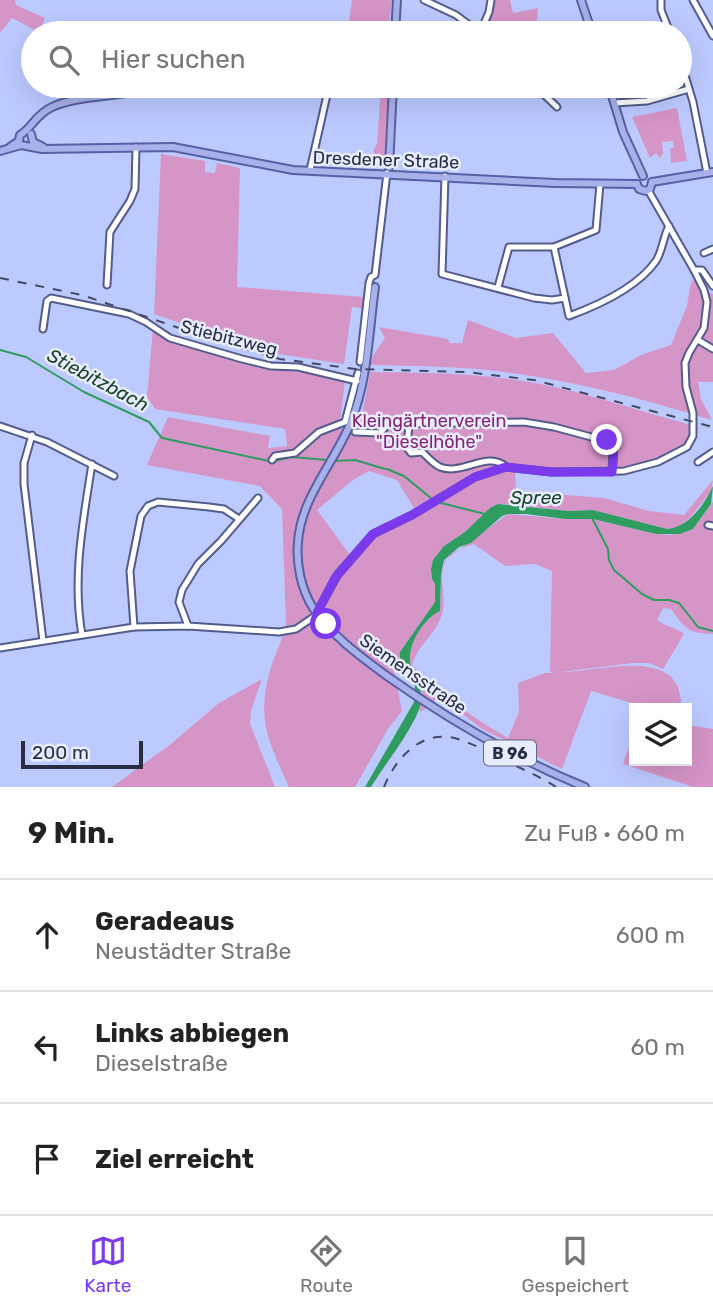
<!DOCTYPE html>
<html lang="de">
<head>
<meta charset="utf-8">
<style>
  body { margin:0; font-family:Rubik,sans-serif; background:#f2f2f2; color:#222 }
  .controls { position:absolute; right:21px; bottom:21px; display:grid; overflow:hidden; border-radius:0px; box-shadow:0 7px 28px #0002 }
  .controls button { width:63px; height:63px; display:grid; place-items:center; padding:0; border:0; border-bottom:2px solid #e0e0e0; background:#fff; color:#222; font:35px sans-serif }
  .scale { position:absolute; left:21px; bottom:18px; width:122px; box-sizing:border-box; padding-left:7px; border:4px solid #292d42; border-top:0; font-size:19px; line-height:24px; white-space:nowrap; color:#292d42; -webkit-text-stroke:5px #e8edfd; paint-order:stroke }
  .stop { position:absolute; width:21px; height:21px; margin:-16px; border:5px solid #7c3aed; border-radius:50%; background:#fff }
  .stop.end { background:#7c3aed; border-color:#fff; box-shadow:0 2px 7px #0008 }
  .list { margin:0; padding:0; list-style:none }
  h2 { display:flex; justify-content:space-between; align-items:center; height:91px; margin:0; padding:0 28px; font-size:30px }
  h2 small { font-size:23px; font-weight:400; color:#767676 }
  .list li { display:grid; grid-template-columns:46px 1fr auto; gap:21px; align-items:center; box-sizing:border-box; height:112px; padding:0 28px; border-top:2px solid #e0e0e0 }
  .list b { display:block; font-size:26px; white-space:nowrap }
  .list p { margin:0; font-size:23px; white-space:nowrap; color:#767676 }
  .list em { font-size:23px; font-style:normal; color:#767676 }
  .icon { flex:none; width:38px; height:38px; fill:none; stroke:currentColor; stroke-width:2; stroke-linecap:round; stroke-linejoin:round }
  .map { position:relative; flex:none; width:713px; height:787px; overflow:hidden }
  .search { position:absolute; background:#fff; box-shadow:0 7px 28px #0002; left:21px; right:21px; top:21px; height:77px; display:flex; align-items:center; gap:18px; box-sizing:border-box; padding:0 24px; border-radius:38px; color:#767676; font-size:26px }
  .sheet { height:427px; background:#fff }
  nav { display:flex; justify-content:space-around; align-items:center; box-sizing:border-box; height:98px; border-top:2px solid #e0e0e0; background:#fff; font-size:19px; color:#767676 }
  nav a { display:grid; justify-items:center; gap:4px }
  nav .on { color:#7c3aed }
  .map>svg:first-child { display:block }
  .green { fill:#d595c7; fill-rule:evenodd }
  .water { fill:#2f9c60 }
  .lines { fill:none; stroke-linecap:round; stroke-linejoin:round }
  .stream { stroke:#2f9c60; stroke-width:2 }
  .minor-casing { stroke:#535c8b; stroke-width:9 }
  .major-casing { stroke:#5661a5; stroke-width:10 }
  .minor { stroke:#fff; stroke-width:5 }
  .major { stroke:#a8b1e9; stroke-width:6 }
  .rail { stroke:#444964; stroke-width:2; stroke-dasharray:9 9; stroke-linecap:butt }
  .route { stroke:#7c3aed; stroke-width:9 }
  .labels { text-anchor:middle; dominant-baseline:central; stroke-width:5; stroke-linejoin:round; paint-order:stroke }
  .shield { fill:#e8edfd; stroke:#62677a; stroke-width:2 }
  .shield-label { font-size:16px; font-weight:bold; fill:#292d42 }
  .street-label { font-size:18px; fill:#292d42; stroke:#e8edfd }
  .park-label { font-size:18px; fill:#862377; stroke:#e8edfd }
  .water-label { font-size:19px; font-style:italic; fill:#184329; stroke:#e8edfd }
</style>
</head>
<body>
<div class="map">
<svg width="713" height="787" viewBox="0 0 713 787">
  <rect width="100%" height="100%" fill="#bdcaff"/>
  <!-- green -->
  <g class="green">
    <path d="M0 0H15L16 5 45 18 39 32 12 18 0 33Z"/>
    <path d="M352 0H392L389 24 385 32 366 33 348 31Z"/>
    <path d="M495 0H510L513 13 538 8 536 33H485Z"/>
    <path d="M381 86H389L385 167 384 160 376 159 375 169 373 168 374 149 377 144Z"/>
    <path d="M677 108 687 161 671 163 670 149 674 147 673 141 662 142 663 153 660 158 656 153 650 158 632 117Z"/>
    <path d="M161 154 205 161V172L215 173 217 163 240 168 237 287 364 297 362 308 352 307 344 364 265 352 154 314Z"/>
    <path d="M696 279 703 290 713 294V382H698L701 399 712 420C644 399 574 381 504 372 459 366 414 366 370 365L372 357 385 338 379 327 448 339 450 343H462L468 320 516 338 553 333 586 373 614 370 641 355 671 345 687 306 691 282Z"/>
    <path d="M153 328 163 336 242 360 308 370 345 381 340 421 323 428 311 436C322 435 329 428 340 427L355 436 363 410 370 372C425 373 481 373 535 383 588 393 639 411 691 425L688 443 655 461 618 471H557L501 466 474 475 414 508 397 480 369 471 353 480 317 510 353 559 378 534 476 478 498 470 515 471 516 491 604 498 649 511 684 515 713 480 711 491 690 518 677 528 667 529 593 510 569 511 503 504 494 506 465 532 444 546 433 560 431 569 432 579 435 584V602L400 652 402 667 394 670 402 711 388 729 355 787H289C269 742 256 721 270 671 274 654 283 641 286 624L282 509 260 486 147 465 168 417 270 436 268 448 287 446 285 429 155 409 147 397Z"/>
    <path d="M713 502V634C688 633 685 629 671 609L663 608 657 620C666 627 676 627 684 634L663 669 649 663H633L561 672C591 673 662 650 678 687 680 693 681 702 682 708H642V706L591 691 562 769 482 729 440 696 421 712 419 709C420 703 423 693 421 687 419 678 411 671 410 661 408 644 424 617 440 611L441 574 445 560 508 514 565 519H593L656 534 670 535 693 529ZM474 544 505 566 535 564 552 571 550 672 555 673H545L518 683 519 712 508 738C473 718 440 695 412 665 418 644 436 635 442 614 447 597 437 576 446 560 451 551 465 547 474 544Z"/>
    <path d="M262 679 251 711 250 724 275 787H112L171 744 219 703Z"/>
    <path d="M687 725 713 729V787H693L623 764 634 731V761H687Z"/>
  </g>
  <!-- water -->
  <path class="water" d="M713 486 711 504 693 529 680 534H656L593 519H565L526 514H508L502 516 471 543 459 547 444 560 441 574 440 611C424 618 405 647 411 666 416 684 427 691 418 712 408 736 385 764 371 787H365L414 702 415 681C404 674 399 666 400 652L435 602V584L432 579 431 569 433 560 444 546 465 532 490 508 498 504 569 511 593 510 667 529C689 527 704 505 713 486Z"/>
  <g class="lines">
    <!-- stream -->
    <g class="stream">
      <path d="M0 350 26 357 84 392 149 422 162 438 269 461"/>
      <path d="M274 461 292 457 327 460"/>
      <path d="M333 461 355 460 385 469"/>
      <path d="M387 469 404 476 432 499"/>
      <path d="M437 502 485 514"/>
      <path d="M592 518 608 549 609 560 614 570 642 594 654 600H669L679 603 698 627 713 631"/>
    </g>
    <defs>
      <g id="minor">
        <path d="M424 0 456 15 480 33"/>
        <path d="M661 0V10L670 33"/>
        <path d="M693 0 713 36"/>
        <path d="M480 33 489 12 491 0"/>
        <path d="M680 59 693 102 707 173"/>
        <path d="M535 86 557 107"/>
        <path d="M614 103 647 101 689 89"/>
        <path d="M310 170 329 86"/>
        <path d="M445 176 442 274 534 298 552 300 565 298"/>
        <path d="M554 247 569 316C599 305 637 288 656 261 663 250 663 237 669 226"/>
        <path d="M704 253 713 249"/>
        <path d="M694 270H702L713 286"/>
        <path d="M107 285 110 232 130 201 135 189 136 147"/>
        <path d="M498 287 509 247H554L596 230 600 184"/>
        <path d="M43 329 47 301 51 298 129 314 146 322 170 338 242 359 271 366 298 367 357 381"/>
        <path d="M698 340 713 349"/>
        <path d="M360 362 369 283 371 277 375 275 387 173"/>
        <path d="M409 424 407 448 411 453 422 452C428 457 432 463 440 467 462 476 488 450 506 467"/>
        <path d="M0 426 47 442 114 476"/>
        <path d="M355 432 380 433 388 424 524 422 554 427 610 442 613 449 612 472"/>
        <path d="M32 435 24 463V484L43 641"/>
        <path d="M272 460 275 456 295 453 319 432 345 422 358 373"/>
        <path d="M698 462 713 452"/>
        <path d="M708 525 713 526"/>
        <path d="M188 626 179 602 182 590 198 564 221 541 258 498"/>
        <path d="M134 627 130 571 141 516 148 506 158 502 209 507 224 509 239 519"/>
        <path d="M82 635C72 578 83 521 92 464"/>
        <path d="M0 648 134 627 188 626 279 632 296 629 315 616 338 574 373 534 412 515 475 477 506 467 551 472 624 471 658 462 687 447 693 436V413L686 387 685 363 689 353 704 328 707 302 704 290 694 270 648 190"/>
      </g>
      <g id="major">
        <path d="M581 0 592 33"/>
        <path d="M262 33 290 30 337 33"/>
        <path d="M395 33 397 0"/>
        <path d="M609 86 623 132 643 176"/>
        <path d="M31 134 33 142 43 147"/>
        <path d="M10 147 19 141 20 135C32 128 35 115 52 107 84 93 121 99 153 86"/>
        <path d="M0 151 21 145 42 149 173 147 293 170 555 183 637 184"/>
        <path d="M389 167 393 86"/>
        <path d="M652 182 713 172"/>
        <path d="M637 184 639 189 646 191 650 189 652 182"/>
        <path d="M375 287C369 331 368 380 351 422 335 462 301 497 298 542 296 564 301 589 313 608 332 636 360 656 387 676 449 720 514 758 585 787"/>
      </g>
    </defs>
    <!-- minor casing -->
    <use href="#minor" class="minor-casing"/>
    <!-- major casing -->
    <use href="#major" class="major-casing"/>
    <!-- minor -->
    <use href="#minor" class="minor"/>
    <!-- major -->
    <use href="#major" class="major"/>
    <!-- rail -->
    <g class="rail">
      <path d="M0 278 82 295 223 343 280 359 355 369 466 372 534 380 713 427"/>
      <path d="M384 787C396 757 423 728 458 739 474 744 488 752 503 760 520 768 539 776 556 787"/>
    </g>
  </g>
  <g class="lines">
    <!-- route -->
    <path class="route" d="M326 624 317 613 335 578 373 534 412 515 475 477 506 467 551 472H612C613 462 617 447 607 440"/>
  </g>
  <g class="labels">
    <!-- shield labels -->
    <rect class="shield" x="484" y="740.5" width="52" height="25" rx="5"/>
    <g class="shield-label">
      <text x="510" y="753">B 96</text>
    </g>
    <!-- street labels -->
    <g class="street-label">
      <text transform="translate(386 160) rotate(2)">Dresdener Straße</text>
      <text transform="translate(229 338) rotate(14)">Stiebitzweg</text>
      <text transform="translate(413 674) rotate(35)">Siemensstraße</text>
    </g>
    <!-- park labels -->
    <g class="park-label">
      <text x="429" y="421">Kleingärtnerverein<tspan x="429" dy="21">"Dieselhöhe"</tspan></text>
    </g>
    <!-- water labels -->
    <g class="water-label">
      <text transform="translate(98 380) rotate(28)">Stiebitzbach</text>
      <text x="536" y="497">Spree</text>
    </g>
  </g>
</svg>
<div class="controls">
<button><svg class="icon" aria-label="layers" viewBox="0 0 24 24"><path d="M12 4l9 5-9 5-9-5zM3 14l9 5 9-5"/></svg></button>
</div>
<div class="scale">200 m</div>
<div class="stop" style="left:326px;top:624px"></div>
<div class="stop end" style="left:607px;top:440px"></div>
<div class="search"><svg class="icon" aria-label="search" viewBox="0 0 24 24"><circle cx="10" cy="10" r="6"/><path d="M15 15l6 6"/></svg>Hier suchen</div>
</div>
<section class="sheet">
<h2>9 Min.<small>Zu Fuß · 660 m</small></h2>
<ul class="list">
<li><svg class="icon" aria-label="ahead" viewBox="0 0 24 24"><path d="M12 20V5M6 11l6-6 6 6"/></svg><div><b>Geradeaus</b><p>Neustädter Straße</p></div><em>600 m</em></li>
<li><svg class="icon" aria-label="left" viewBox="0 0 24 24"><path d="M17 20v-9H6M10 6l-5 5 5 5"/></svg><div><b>Links abbiegen</b><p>Dieselstraße</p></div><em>60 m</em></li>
<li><svg class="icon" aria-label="arrive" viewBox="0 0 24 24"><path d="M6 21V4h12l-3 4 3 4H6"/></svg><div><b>Ziel erreicht</b></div></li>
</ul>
</section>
<nav>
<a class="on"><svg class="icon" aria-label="map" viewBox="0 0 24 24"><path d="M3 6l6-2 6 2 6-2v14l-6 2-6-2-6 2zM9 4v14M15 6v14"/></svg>Karte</a>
<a><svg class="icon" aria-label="directions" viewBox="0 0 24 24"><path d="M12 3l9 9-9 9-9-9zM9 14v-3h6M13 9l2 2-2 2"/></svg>Route</a>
<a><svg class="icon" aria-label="saved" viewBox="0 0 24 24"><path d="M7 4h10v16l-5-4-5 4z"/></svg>Gespeichert</a>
</nav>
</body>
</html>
